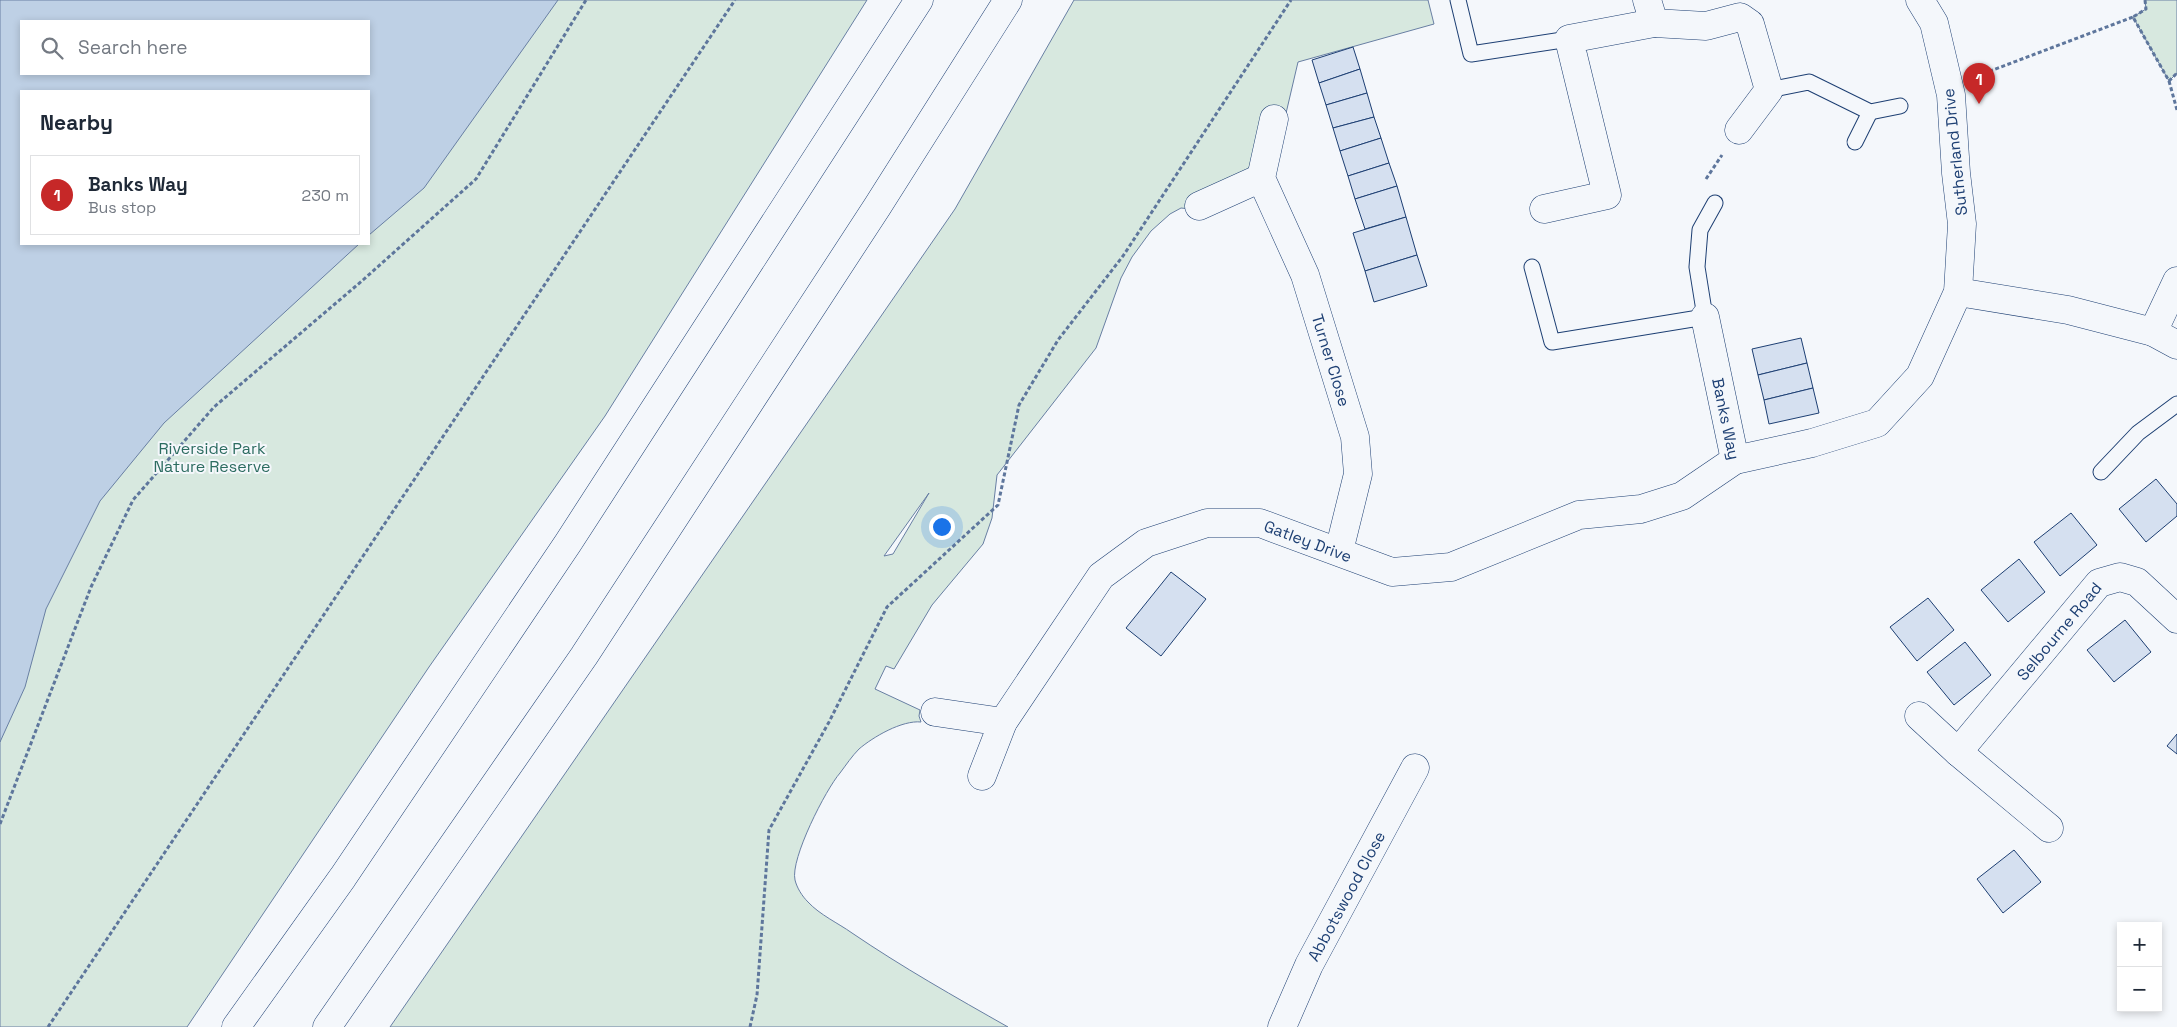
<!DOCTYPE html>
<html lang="en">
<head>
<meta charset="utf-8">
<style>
  body { margin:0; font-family:"Space Grotesk",sans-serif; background:#f2f2f3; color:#1f2937 }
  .controls { position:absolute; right:15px; bottom:15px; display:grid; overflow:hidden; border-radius:0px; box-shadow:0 2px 8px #0003 }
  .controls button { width:45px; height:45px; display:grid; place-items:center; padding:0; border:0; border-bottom:1px solid #e0e1e3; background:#fff; color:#1f2937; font:25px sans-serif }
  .you { position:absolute; left:941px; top:526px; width:18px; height:18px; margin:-12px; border:4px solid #fff; border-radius:50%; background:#1a73e8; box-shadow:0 0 0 8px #1a73e833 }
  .badge { display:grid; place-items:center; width:32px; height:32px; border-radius:50%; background:#c62828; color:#fff; font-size:16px; font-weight:700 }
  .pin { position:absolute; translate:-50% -41px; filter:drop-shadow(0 1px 2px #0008) }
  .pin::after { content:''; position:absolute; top:26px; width:18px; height:15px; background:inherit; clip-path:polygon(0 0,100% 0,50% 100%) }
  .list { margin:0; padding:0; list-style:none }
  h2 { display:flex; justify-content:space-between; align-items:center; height:65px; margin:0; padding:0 20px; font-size:21px }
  h2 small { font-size:16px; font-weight:400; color:#747a83 }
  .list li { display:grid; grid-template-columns:32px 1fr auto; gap:15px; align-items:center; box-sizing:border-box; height:80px; margin:0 10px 10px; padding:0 10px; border:1px solid #e0e1e3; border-radius:0px }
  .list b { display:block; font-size:19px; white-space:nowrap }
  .list p { margin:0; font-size:16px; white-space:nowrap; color:#747a83 }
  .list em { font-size:16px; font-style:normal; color:#747a83 }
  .icon { flex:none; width:28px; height:28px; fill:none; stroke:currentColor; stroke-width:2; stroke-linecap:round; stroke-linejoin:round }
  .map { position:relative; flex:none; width:2177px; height:1027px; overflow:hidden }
  .search { position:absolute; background:#fff; box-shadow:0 2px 8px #0003; left:20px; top:20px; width:350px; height:55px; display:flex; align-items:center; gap:12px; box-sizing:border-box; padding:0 18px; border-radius:0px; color:#747a83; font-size:19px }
  .panel { position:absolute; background:#fff; box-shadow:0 2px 8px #0003; left:20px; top:90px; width:350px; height:155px; border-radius:0px }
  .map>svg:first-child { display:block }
  .green { fill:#d7e8df; stroke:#687fa3; fill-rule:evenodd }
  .water { fill:#bed0e5; stroke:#687fa3; fill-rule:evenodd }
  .building { fill:#d5e0f0; stroke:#1d3f73 }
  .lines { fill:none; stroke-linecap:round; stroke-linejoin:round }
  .service-casing { stroke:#1d3f73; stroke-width:17 }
  .minor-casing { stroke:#1d3f73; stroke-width:29 }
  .trunk-casing { stroke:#1d3f73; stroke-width:29 }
  .path { stroke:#5e769c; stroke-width:3; stroke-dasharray:4 2.5; stroke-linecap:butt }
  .service { stroke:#f4f7fb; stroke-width:15 }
  .minor { stroke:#f4f7fb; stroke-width:28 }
  .trunk { stroke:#f4f7fb; stroke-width:28 }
  .labels { text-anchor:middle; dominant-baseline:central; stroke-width:4; stroke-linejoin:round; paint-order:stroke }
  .street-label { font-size:16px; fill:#1d3f73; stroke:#f4f7fb }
  .park-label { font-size:16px; fill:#2c6c60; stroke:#f4f7fb }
</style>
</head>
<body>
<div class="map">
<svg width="2177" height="1027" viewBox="0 0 2177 1027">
  <rect width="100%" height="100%" fill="#f4f7fb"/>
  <!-- green -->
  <g class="green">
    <path d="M0 0H867L605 416 429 667 187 1027H0ZM21 21H369V74H21ZM21 91H369V244H21Z"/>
    <path d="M1074 0H1428L1434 24 1298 62 1280 139 1249 177 1191 209 1181 208 1170 214 1151 231 1132 257 1121 278 1096 348 997 475 992 518 983 544 932 605 894 669 886 666 875 689 920 710 919 716 921 722C902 720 873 737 859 749 852 756 846 765 840 773 826 789 790 859 795 880 797 888 802 896 808 902 820 915 838 923 852 933 902 967 955 997 1008 1027H390L955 209ZM929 493 893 554 884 556Z"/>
    <path d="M2145 0H2177V73L2169 81 2133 17 2146 9Z"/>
  </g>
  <!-- water -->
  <path class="water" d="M0 0H558L424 188 369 235V91H21V244H359L164 423 100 501 46 609 25 687 0 742ZM21 21H369V74H21Z"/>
  <!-- building -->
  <g class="building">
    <path d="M1353 47 1360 69 1319 83 1312 60Z"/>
    <path d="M1360 69 1367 93 1326 105 1319 83Z"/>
    <path d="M1367 93 1374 117 1333 128 1326 105Z"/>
    <path d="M1374 117 1381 138 1340 151 1333 128Z"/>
    <path d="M1381 138 1389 163 1348 176 1340 151Z"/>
    <path d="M1389 163 1397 186 1355 199 1348 176Z"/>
    <path d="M1397 186 1406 217 1365 229 1355 199Z"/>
    <path d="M1406 217 1417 255 1365 271 1353 233Z"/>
    <path d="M1417 255 1427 286 1374 302 1365 271Z"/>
    <path d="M1801 338 1807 363 1758 375 1752 349Z"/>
    <path d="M1807 363 1813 388 1764 400 1758 375Z"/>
    <path d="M1813 388 1819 413 1769 424 1764 400Z"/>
    <path d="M2156 479 2177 504V516L2146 542 2119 509Z"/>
    <path d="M2071 513 2097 545 2060 576 2034 542Z"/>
    <path d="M2019 559 2045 592 2008 622 1981 590Z"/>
    <path d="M1171 572 1206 599 1161 656 1126 628Z"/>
    <path d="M1928 598 1954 630 1917 661 1890 627Z"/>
    <path d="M2125 620 2151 652 2114 682 2087 650Z"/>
    <path d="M1965 642 1991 675 1954 705 1927 672Z"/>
    <path d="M2177 734V754L2167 746Z"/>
    <path d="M2014 850 2041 882 2003 913 1977 879Z"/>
  </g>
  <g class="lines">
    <defs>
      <g id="service">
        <path d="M1458 0 1471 54 1569 39"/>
        <path d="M1769 90 1809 82 1870 112 1900 106"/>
        <path d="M1855 142 1870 112"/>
        <path d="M1532 267 1552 342 1705 317 1697 267 1700 230 1715 203"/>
        <path d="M2101 472 2138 433 2177 404"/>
      </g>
      <g id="minor">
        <path d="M1647 0 1654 23 1706 26 1740 17 1750 24 1769 90 1739 130"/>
        <path id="s1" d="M1274 119 1261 178 1305 275 1355 437 1358 474 1339 551"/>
        <path d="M1199 206 1261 178"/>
        <path d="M1544 209 1607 195 1569 39 1654 23"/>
        <path d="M1958 292 2068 310 2153 332 2177 345"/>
        <path id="s2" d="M1705 317 1735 460"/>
        <path d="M2153 332 2177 281"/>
        <path d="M935 712 1003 722"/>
        <path d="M1919 716 1958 752"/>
        <path id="s3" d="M982 776 1003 722 1101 576 1146 543 1207 523H1260L1392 572 1451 567 1579 515 1641 509 1682 496 1735 460 1812 443 1877 423 1920 376 1958 292 1962 224 1956 173 1951 95 1934 23 1920 0"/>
        <path id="s4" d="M2049 828 1958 752 2099 583 2120 577 2137 582 2177 619"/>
        <path id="s5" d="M1282 1027 1309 965 1415 768"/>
      </g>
      <g id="trunk">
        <path d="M236 1027 343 877 568 543 919 0"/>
        <path d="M327 1027 584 656 877 207 1008 0"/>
      </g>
    </defs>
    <!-- service casing -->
    <use href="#service" class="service-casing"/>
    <!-- minor casing -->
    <use href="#minor" class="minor-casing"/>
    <!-- trunk casing -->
    <use href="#trunk" class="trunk-casing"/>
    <!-- path -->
    <g class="path">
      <path d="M2145 0 2146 9 2133 17 2169 81 2177 73"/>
      <path d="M1977 76 2133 17"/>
      <path d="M2169 81 2177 110"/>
      <path d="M1706 179 1722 155"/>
      <path d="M0 824 91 587 133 500 214 407 363 280 476 179 586 0"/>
      <path d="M48 1027 735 0"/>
      <path d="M750 1027 757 995 769 830 829 722 887 607 998 505 1019 405 1058 340 1123 256 1291 0"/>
    </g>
    <!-- service -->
    <use href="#service" class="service"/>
    <!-- minor -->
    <use href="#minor" class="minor"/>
    <!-- trunk -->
    <use href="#trunk" class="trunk"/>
  </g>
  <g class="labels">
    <!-- street labels -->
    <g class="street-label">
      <text transform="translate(1955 152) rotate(-96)">Sutherland Drive</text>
      <text stroke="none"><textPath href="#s1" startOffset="256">Turner Close</textPath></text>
      <text stroke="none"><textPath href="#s2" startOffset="104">Banks Way</textPath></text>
      <text stroke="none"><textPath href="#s3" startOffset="458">Gatley Drive</textPath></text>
      <text stroke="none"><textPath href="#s4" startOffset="276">Selbourne Road</textPath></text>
      <text stroke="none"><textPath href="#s5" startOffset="146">Abbotswood Close</textPath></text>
    </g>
    <!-- park labels -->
    <g class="park-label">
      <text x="212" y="448">Riverside Park<tspan x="212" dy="18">Nature Reserve</tspan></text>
    </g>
  </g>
</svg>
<div class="controls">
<button>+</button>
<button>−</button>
</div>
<div class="you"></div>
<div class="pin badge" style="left:1979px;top:104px">1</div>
<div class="search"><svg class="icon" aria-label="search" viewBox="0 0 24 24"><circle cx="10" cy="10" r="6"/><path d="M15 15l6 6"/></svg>Search here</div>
<section class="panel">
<h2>Nearby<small></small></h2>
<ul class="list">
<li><span class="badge">1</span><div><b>Banks Way</b><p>Bus stop</p></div><em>230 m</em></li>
</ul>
</section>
</div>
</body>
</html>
